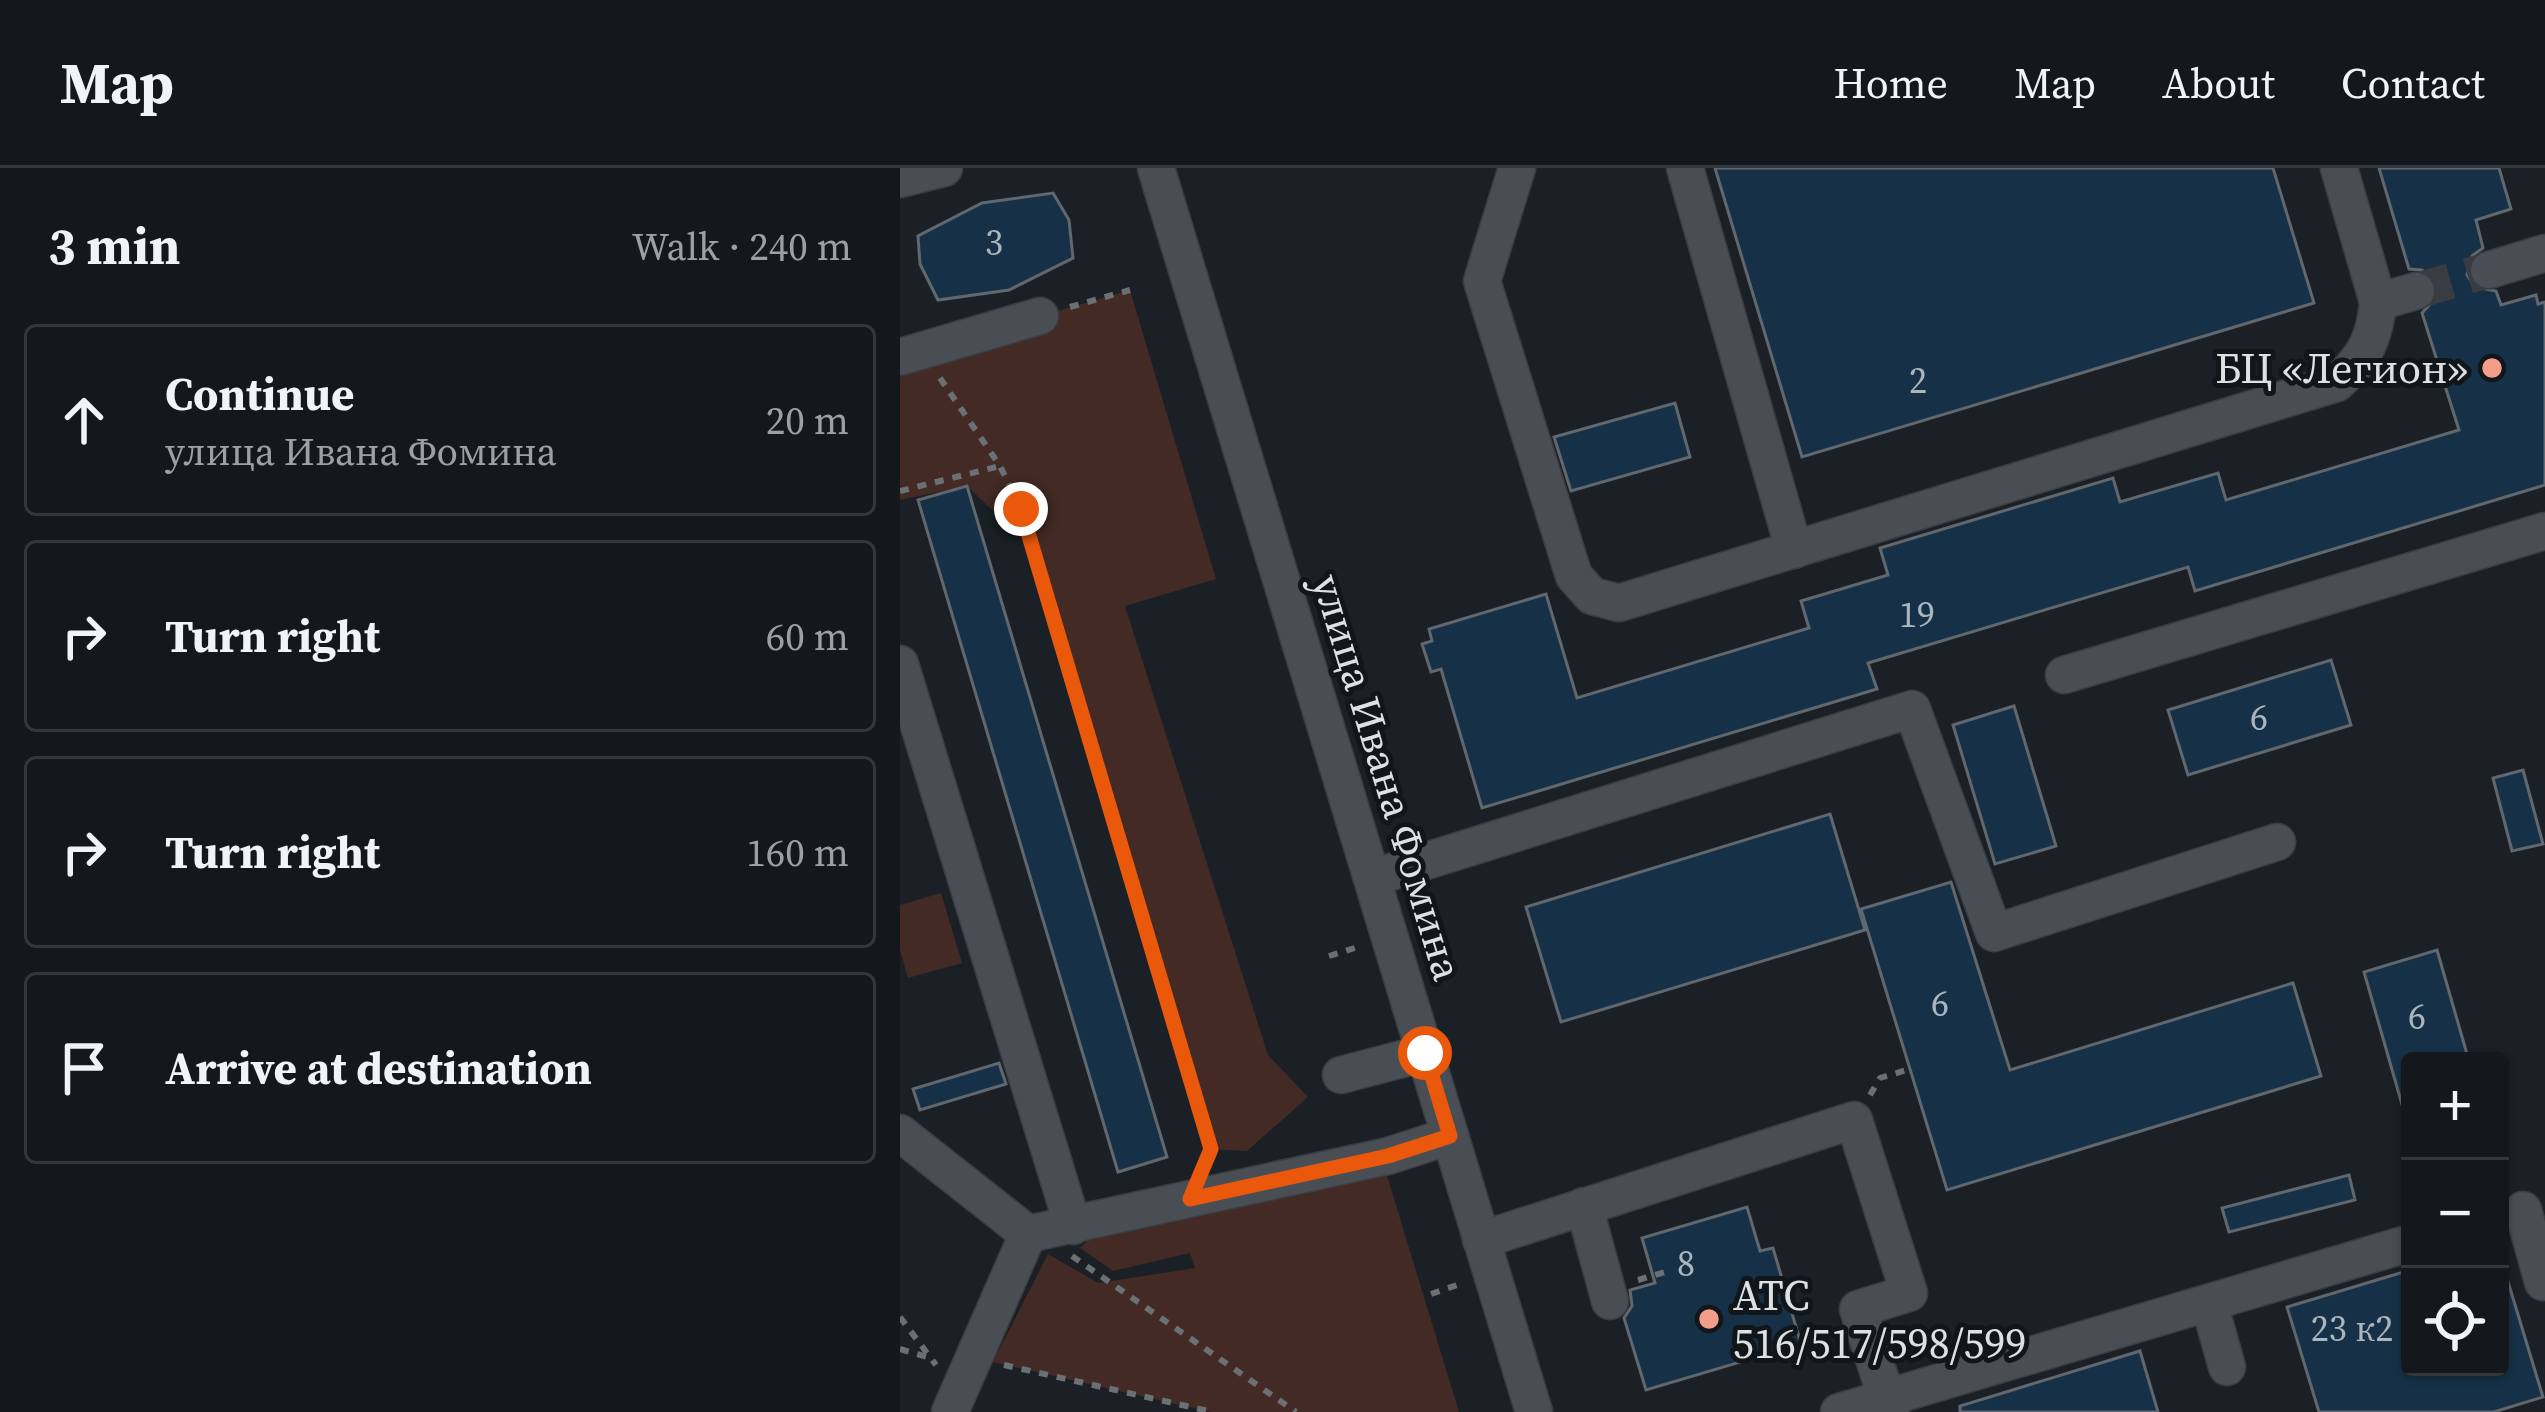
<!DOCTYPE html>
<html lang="en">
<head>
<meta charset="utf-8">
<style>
  body { margin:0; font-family:"Source Serif 4",serif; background:#212529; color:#f1f3f6 }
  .controls { position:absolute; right:36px; bottom:36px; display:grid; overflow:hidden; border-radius:12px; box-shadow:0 3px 9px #0004 }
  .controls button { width:108px; height:108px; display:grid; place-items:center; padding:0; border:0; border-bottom:3px solid #33373b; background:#14181c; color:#f1f3f6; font:60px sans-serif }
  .stop { position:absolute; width:36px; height:36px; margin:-27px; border:9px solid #ea580c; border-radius:50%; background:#fff }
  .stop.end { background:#ea580c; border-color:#fff; box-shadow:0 3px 12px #0008 }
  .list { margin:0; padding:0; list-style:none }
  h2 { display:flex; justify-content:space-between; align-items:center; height:156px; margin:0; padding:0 48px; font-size:51px }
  h2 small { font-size:39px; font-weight:400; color:#9da0a3 }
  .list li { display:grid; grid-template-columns:78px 1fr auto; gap:36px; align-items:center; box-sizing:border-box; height:192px; margin:0 24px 24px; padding:0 24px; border:3px solid #33373b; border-radius:12px }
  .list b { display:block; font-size:45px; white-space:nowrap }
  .list p { margin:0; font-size:39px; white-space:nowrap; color:#9da0a3 }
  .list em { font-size:39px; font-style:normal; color:#9da0a3 }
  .icon { flex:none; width:66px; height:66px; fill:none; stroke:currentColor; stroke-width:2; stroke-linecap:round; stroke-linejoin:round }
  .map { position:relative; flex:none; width:1645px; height:1244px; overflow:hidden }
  header { display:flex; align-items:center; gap:72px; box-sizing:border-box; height:168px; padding:0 60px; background:#14181c; border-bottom:3px solid #33373b }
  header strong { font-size:57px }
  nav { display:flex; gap:66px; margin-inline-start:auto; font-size:42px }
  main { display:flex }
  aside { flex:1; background:#14181c }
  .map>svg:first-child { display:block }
  .green { fill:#432a24 }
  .building { fill:#163147; stroke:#60676d; stroke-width:3 }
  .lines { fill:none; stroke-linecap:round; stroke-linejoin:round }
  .minor-tunnel { stroke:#373d42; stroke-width:36; stroke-dasharray:36 18; stroke-linecap:butt }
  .minor-casing { stroke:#393d41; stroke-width:39 }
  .path { stroke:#6b7074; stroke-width:6; stroke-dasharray:9 9; stroke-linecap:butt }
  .minor { stroke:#484e54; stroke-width:36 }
  .route { stroke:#ea580c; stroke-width:15 }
  .poi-dot { fill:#f49e8a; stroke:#11161b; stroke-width:4.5 }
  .labels { text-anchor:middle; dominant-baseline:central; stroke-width:10; stroke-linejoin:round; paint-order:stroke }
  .number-label { font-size:36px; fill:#abb5bd }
  .poi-label { font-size:42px; fill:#dde1e4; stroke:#11161b; text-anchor:end }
  .street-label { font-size:42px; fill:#dde1e4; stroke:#11161b }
</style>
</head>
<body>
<header>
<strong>Map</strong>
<nav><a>Home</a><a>Map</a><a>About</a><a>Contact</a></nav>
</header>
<main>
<aside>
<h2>3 min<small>Walk · 240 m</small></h2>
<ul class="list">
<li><svg class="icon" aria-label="ahead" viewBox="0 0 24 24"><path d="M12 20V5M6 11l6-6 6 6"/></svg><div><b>Continue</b><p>улица Ивана Фомина</p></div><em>20 m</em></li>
<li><svg class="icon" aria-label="right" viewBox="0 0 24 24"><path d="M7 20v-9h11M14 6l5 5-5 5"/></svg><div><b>Turn right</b></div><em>60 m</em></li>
<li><svg class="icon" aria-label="right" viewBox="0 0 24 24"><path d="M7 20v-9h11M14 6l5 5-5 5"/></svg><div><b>Turn right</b></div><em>160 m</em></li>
<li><svg class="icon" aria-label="arrive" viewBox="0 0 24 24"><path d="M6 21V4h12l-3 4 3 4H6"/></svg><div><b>Arrive at destination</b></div></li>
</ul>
</aside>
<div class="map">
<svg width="1645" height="1244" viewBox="0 0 1645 1244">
  <rect width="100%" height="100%" fill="#1a2025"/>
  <!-- green -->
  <g class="green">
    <path d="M230 122 316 411 225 438 368 887 408 929 347 983 311 981 133 381 67 318 0 332V211L6 187Z"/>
    <path d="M41 725 62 795 8 810 0 782V737Z"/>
    <path d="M485 1001 559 1244H311L93 1194 148 1086 198 1115 295 1100 290 1085 213 1103 180 1080 206 1055 281 1052Z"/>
  </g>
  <!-- building -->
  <g class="building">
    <path d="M815 0H1373L1414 135 902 289Z"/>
    <path d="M1479 0H1599L1611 41 1576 52 1583 80 1572 88 1567 107 1575 119 1596 123 1601 137 1636 127 1638 136 1645 134V317L1295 423 1288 399 968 495 977 521 582 640 541 501 531 504 522 476 532 473 529 461 646 426 677 530 909 460 901 433 988 407 980 380 1213 310 1220 334 1318 305 1326 332 1559 262 1522 145 1537 129V116L1522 102 1509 101Z"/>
    <path d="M153 25 169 52 173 90 109 122 38 132 20 96 18 68 82 35Z"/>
    <path d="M775 235 790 289 671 323 654 269Z"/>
    <path d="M67 318 267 989 218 1004 18 332Z"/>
    <path d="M1431 492 1451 557 1288 607 1268 542Z"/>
    <path d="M1114 538 1156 678 1095 696 1053 557Z"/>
    <path d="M1623 602 1643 676 1612 683 1593 610Z"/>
    <path d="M930 646 965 762 661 854 626 739Z"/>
    <path d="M1051 714 1110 902 1393 815 1421 908 1047 1022 961 741Z"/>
    <path d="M1537 782 1569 893H1510V939L1503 940 1464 804Z"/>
    <path d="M99 895 106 916 20 942 13 921Z"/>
    <path d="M1449 1007 1455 1032 1329 1064 1322 1040Z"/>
    <path d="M847 1039 860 1083 873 1080 901 1176 746 1222 724 1150 732 1138 730 1122 755 1115 742 1070Z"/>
    <path d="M1510 1102V1199H1600V1108L1606 1107 1643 1229 1594 1244H1419L1387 1139Z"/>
    <path d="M1240 1183 1258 1244H1060V1238Z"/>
  </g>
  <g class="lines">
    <!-- minor-tunnel -->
    <path class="minor-tunnel" d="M1516 123 1589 102"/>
    <defs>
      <g id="minor">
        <path d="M256 0 634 1244"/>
        <path d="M617 0 582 113 674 408 692 428 719 435 1437 215C1464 190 1475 171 1478 134"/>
        <path d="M785 0 894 382"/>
        <path d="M1439 0 1478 134 1516 123"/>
        <path d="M0 11 44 0"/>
        <path d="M1589 102 1645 85"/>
        <path d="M0 189 140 148"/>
        <path d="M0 496 173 1058"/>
        <path d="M1164 507 1645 363"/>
        <path d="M472 710 1012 541 1094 765 1377 674"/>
        <path d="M441 907 525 885"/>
        <path d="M0 965 128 1066"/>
        <path d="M684 1038 710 1133"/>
        <path d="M1623 1042 1643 1114"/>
        <path d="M581 1072 954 952 1009 1125 958 1141 991 1244"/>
        <path d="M1309 1135 1327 1199"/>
        <path d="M50 1244 128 1066 488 988 550 968"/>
        <path d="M939 1244 1510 1075"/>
      </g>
    </defs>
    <!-- minor casing -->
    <use href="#minor" class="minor-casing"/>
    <!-- path -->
    <g class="path">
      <path d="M170 139 230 122"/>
      <path d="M40 210 100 298 121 341 311 981 305 996"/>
      <path d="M0 323 100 298"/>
      <path d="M429 788 458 779"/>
      <path d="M970 927 980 910 1010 901"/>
      <path d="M172 1088 396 1244"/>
      <path d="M738 1112 769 1103"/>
      <path d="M531 1126 563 1115"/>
      <path d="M0 1149 36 1197"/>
      <path d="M0 1181 27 1189"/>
      <path d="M104 1197 313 1244"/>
    </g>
    <!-- minor -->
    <use href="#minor" class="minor"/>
  </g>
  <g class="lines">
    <!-- route -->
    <path class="route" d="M121 341 311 981 290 1031 488 988 550 968 525 885"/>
  </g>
  <!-- markers -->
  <g class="poi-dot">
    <circle cx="1592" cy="200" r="12"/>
    <circle cx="809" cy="1151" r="12"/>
  </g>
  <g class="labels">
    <!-- number labels -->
    <g class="number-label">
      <text x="94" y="74">3</text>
      <text x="1018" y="212">2</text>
      <text x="1017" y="446">19</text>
      <text x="1359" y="549">6</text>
      <text x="1040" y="835">6</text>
      <text x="1517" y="848">6</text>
      <text x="786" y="1095">8</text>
      <text x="1452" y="1160">23 к2</text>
    </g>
    <!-- poi labels -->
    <g class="poi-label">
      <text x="1568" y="200">БЦ «Легион»</text>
      <text x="833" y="1127" text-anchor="start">АТС<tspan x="833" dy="48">516/517/598/599</tspan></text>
    </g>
    <!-- street labels -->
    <g class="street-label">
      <text transform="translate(488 609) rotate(73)">улица Ивана Фомина</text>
    </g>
  </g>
</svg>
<div class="controls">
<button>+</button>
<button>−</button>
<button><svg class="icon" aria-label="locate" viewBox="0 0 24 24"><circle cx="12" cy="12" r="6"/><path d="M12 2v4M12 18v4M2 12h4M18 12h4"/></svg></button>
</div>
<div class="stop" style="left:525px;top:885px"></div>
<div class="stop end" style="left:121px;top:341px"></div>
</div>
</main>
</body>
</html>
